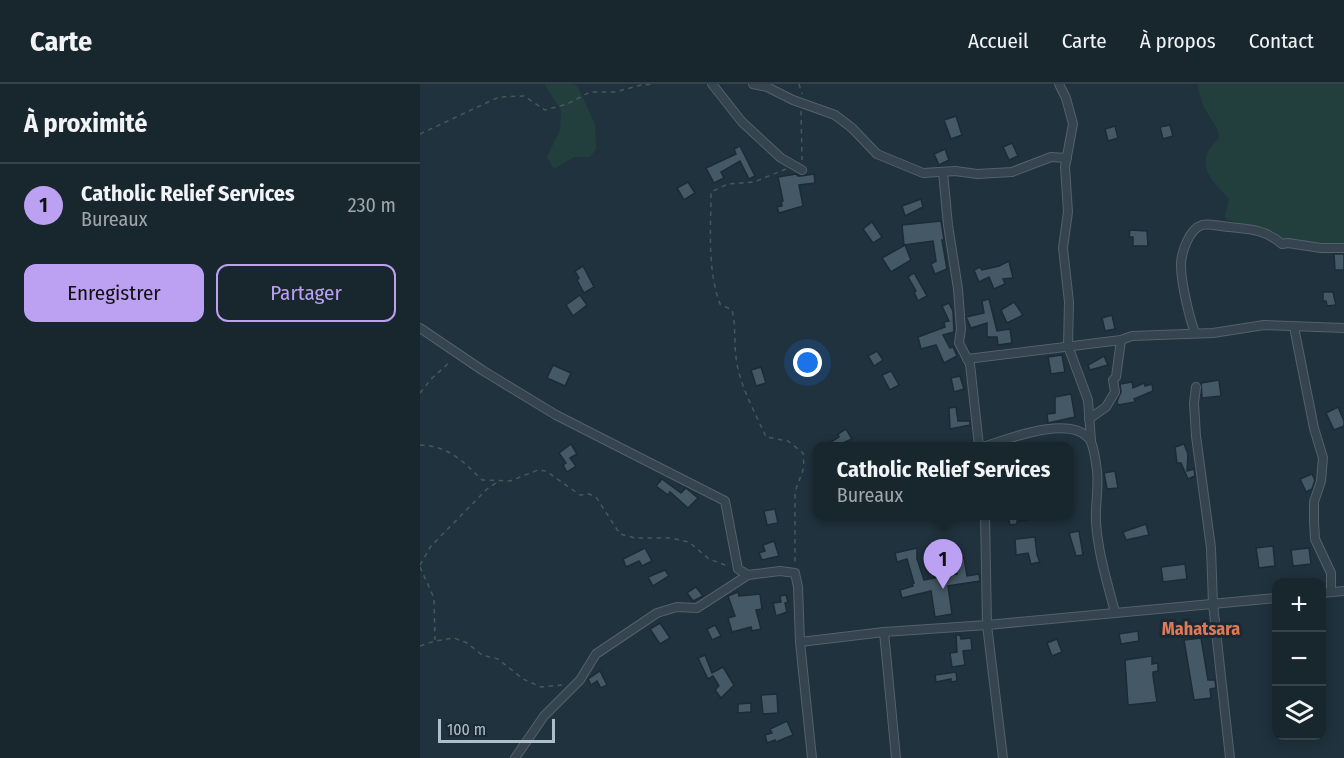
<!DOCTYPE html>
<html lang="fr">
<head>
<meta charset="utf-8">
<style>
  body { margin:0; font-family:"Fira Sans Condensed",sans-serif; background:#212e36; color:#f1f3f6 }
  .controls { position:absolute; right:18px; bottom:18px; display:grid; overflow:hidden; border-radius:12px; box-shadow:0 3px 15px #0003 }
  .controls button { width:54px; height:54px; display:grid; place-items:center; padding:0; border:0; border-bottom:2px solid #36434a; background:#18262e; color:#f1f3f6; font:30px sans-serif }
  .scale { position:absolute; left:18px; bottom:15px; width:117px; box-sizing:border-box; padding-left:6px; border:3px solid #b0beca; border-top:0; font-size:16px; line-height:21px; white-space:nowrap; color:#b0beca; -webkit-text-stroke:4px #1a2933; paint-order:stroke }
  .you { position:absolute; left:388px; top:279px; width:21px; height:21px; margin:-15px; border:4px solid #fff; border-radius:50%; background:#1a73e8; box-shadow:0 0 0 9px #1a73e833 }
  .badge { display:grid; place-items:center; width:39px; height:39px; border-radius:50%; background:#bca0f2; color:#111; font-size:20px; font-weight:700 }
  .pin { position:absolute; translate:-50% -50px; filter:drop-shadow(0 2px 3px #0008) }
  .pin::after { content:''; position:absolute; top:32px; width:21px; height:18px; background:inherit; clip-path:polygon(0 0,100% 0,50% 100%) }
  .popup { position:absolute; left:393px; top:358px; width:261px; height:78px; box-sizing:border-box; display:grid; place-content:center; border-radius:12px; background:#18262e; filter:drop-shadow(0 2px 4px #0005); font-size:20px; white-space:nowrap; color:#9fa5aa }
  .popup b { font-size:22px; color:#f1f3f6 }
  .popup::after { content:''; position:absolute; left:50%; top:100%; margin-left:-12px; border:12px solid transparent; border-top-color:#18262e }
  .list { margin:0; padding:0; list-style:none }
  h2 { display:flex; justify-content:space-between; align-items:center; height:78px; margin:0; padding:0 24px; font-size:26px }
  h2 small { font-size:20px; font-weight:400; color:#9fa5aa }
  .list li { display:grid; grid-template-columns:39px 1fr auto; gap:18px; align-items:center; box-sizing:border-box; height:84px; padding:0 24px; border-top:2px solid #36434a }
  .list b { display:block; font-size:22px; white-space:nowrap }
  .list p { margin:0; font-size:20px; white-space:nowrap; color:#9fa5aa }
  .list em { font-size:20px; font-style:normal; color:#9fa5aa }
  .actions { display:flex; gap:12px; padding:18px 24px }
  .actions a { flex:1; padding:14px 0; border:2px solid #bca0f2; border-radius:12px; text-align:center; font-size:21px; color:#bca0f2 }
  .actions .main { background:#bca0f2; color:#111 }
  .icon { flex:none; width:33px; height:33px; fill:none; stroke:currentColor; stroke-width:2; stroke-linecap:round; stroke-linejoin:round }
  .map { position:relative; flex:none; width:924px; height:674px; overflow:hidden }
  header { display:flex; align-items:center; gap:36px; box-sizing:border-box; height:84px; padding:0 30px; background:#18262e; border-bottom:2px solid #36434a }
  header strong { font-size:28px }
  nav { display:flex; gap:33px; margin-inline-start:auto; font-size:21px }
  main { display:flex }
  aside { flex:1; background:#18262e }
  .map>svg:first-child { display:block }
  .green { fill:#223f3e }
  .building { fill:#445865; stroke:#1c2b35; stroke-width:1.5 }
  .lines { fill:none; stroke-linecap:round; stroke-linejoin:round }
  .minor-casing { stroke:#53616c; stroke-width:10 }
  .path { stroke:#405b5a; stroke-width:1.5; stroke-dasharray:4.5 4.5; stroke-linecap:butt }
  .minor { stroke:#35444e; stroke-width:8 }
  .labels { text-anchor:middle; dominant-baseline:central; stroke-width:6; stroke-linejoin:round; paint-order:stroke }
  .neighbourhood-label { font-size:18px; font-weight:bold; fill:#e07955; stroke:#1a2933 }
</style>
</head>
<body>
<header>
<strong>Carte</strong>
<nav><a>Accueil</a><a>Carte</a><a>À propos</a><a>Contact</a></nav>
</header>
<main>
<aside>
<h2>À proximité<small></small></h2>
<ul class="list">
<li><span class="badge">1</span><div><b>Catholic Relief Services</b><p>Bureaux</p></div><em>230 m</em></li>
</ul>
<div class="actions"><a class="main">Enregistrer</a><a>Partager</a></div>
</aside>
<div class="map">
<svg width="924" height="674" viewBox="0 0 924 674">
  <rect width="100%" height="100%" fill="#20323e"/>
  <!-- green -->
  <g class="green">
    <path d="M124 0H154L158 3 175 40 176 65 170 73H154L134 85 127 73 140 46 141 26Z"/>
    <path d="M924 0V160L863 156 853 147 807 136 805 133 809 115C799 103 780 88 787 70 789 64 795 59 799 54L798 46 783 22 777 0Z"/>
  </g>
  <!-- building -->
  <g class="building">
    <path d="M536 32 542 51 531 55 524 36Z"/>
    <path d="M750 41 753 52 743 55 740 43Z"/>
    <path d="M695 42 698 54 688 57 685 45Z"/>
    <path d="M592 59 598 72 589 76 583 63Z"/>
    <path d="M320 62 335 92 329 95 320 77 301 88 304 94 294 99 286 84 316 70 314 65Z"/>
    <path d="M525 65 529 76 519 81 514 70Z"/>
    <path d="M376 90 378 92H381L394 90 395 99 379 101 383 122 359 129 357 123 362 122 361 117H363L358 93Z"/>
    <path d="M268 98 275 109 264 116 257 104Z"/>
    <path d="M501 115 503 123 485 132 482 122Z"/>
    <path d="M521 137 524 156H522L527 185 515 190 511 180 516 177 513 157 484 161 482 141Z"/>
    <path d="M452 138 462 153 453 159 443 145Z"/>
    <path d="M710 146 727 147 728 162H713V153H709Z"/>
    <path d="M485 161 491 176 471 188 462 174Z"/>
    <path d="M914 170H924V186H915Z"/>
    <path d="M589 177 593 194 583 195 585 200 574 205 569 193 559 198 554 186 560 183 562 186 579 182Z"/>
    <path d="M163 182 174 203 164 209 157 196 159 194 155 187Z"/>
    <path d="M494 189 507 212 498 217 494 208 496 207 488 193Z"/>
    <path d="M903 208H913L916 221 907 222 906 217H903Z"/>
    <path d="M160 211 167 221 153 232 146 221Z"/>
    <path d="M569 215 577 247 590 245 592 259 578 261 577 253H567V239L551 244 546 233 564 229 562 217Z"/>
    <path d="M594 218 603 231 587 239 581 226Z"/>
    <path d="M529 219 533 227 534 248 523 251 530 264 533 263 537 272 524 279 516 261 501 265 498 253 525 243 524 238 529 237 522 222Z"/>
    <path d="M692 231 695 245 685 247 682 234Z"/>
    <path d="M457 267 463 276 454 282 448 272Z"/>
    <path d="M642 271 645 288 631 290 628 273Z"/>
    <path d="M684 272 688 281 670 286 668 281Z"/>
    <path d="M133 281 151 289 145 302 127 294Z"/>
    <path d="M341 283 346 299 336 302 331 286Z"/>
    <path d="M471 287 479 301 470 306 462 291Z"/>
    <path d="M540 292 544 305 534 308 531 294Z"/>
    <path d="M799 296 801 312 782 314 781 299Z"/>
    <path d="M712 298 713 304 724 299 725 302 732 300 733 307 714 315 715 318 698 321 697 317 701 308 700 300Z"/>
    <path d="M651 310 655 333 628 339 627 330 635 329V313Z"/>
    <path d="M536 323 538 337H550V341L530 345 529 324Z"/>
    <path d="M918 323 924 337V342L914 346 906 329Z"/>
    <path d="M426 345 432 355 414 363 411 358 419 353 418 350Z"/>
    <path d="M151 360 157 370 150 374 156 382 147 388 143 381 146 379 139 369Z"/>
    <path d="M764 360 768 370 767 387 774 385 775 392 768 395 761 379H757L755 363Z"/>
    <path d="M695 387 698 404 687 405 684 389Z"/>
    <path d="M892 390 895 396 892 405 886 408 880 395Z"/>
    <path d="M242 395 261 409 266 404 278 414 268 424 250 408 248 411 236 402Z"/>
    <path d="M355 425 358 439 347 441 344 427Z"/>
    <path d="M588 432H609V436L597 437V440L590 441Z"/>
    <path d="M726 440 729 451 706 456 703 448Z"/>
    <path d="M659 447 663 471 656 472 649 449Z"/>
    <path d="M615 453 617 471 620 478 611 480 608 469 596 471 595 455Z"/>
    <path d="M354 457 359 472 342 476 339 469 345 467 343 461Z"/>
    <path d="M853 462 855 482 839 484 836 464Z"/>
    <path d="M225 464 232 477 222 482 219 477 206 483 203 475Z"/>
    <path d="M497 464V475L504 496 537 490 535 476 544 474 547 492 559 490 560 497 528 502 532 530 515 533 511 507 482 514 480 506 493 502 492 500 494 499 487 475 477 478 475 469Z"/>
    <path d="M889 464 891 480 873 482 871 466Z"/>
    <path d="M765 480 767 495 743 498 741 483Z"/>
    <path d="M245 486 249 492 233 502 228 493Z"/>
    <path d="M276 503 283 512 273 517 267 509Z"/>
    <path d="M318 508 319 512 340 510 342 525 336 526 341 545 332 547 331 543 312 548 308 534 315 532 308 512Z"/>
    <path d="M366 511 368 518 365 519 367 528 356 532 353 519 361 518 360 512Z"/>
    <path d="M240 539 250 554 240 560 230 545Z"/>
    <path d="M295 541 301 552 292 556 287 545Z"/>
    <path d="M718 547 719 557 701 560 699 550Z"/>
    <path d="M536 551H540L541 555 551 554 552 566 543 567 545 581 532 583 530 569 537 568Z"/>
    <path d="M781 554 788 596H795L796 604 790 605 791 614 774 616 764 556Z"/>
    <path d="M637 555 642 568 632 572 627 559Z"/>
    <path d="M285 571 292 589 303 583 314 601 301 614 295 606 299 602 293 592 288 595 278 574Z"/>
    <path d="M732 572V580L738 579V587L733 588V592L737 618 708 621 705 576Z"/>
    <path d="M180 587 187 601 181 604 177 597 171 601 168 595Z"/>
    <path d="M536 588 537 597 531 598V595L516 598 515 591Z"/>
    <path d="M357 610 358 629 343 630 341 611Z"/>
    <path d="M331 619V628L318 629V620Z"/>
    <path d="M367 637 373 651 356 658 355 656 347 659 345 651 352 649 350 645Z"/>
  </g>
  <g class="lines">
    <defs>
      <g id="minor">
        <path d="M292 0 322 38 361 74 382 86"/>
        <path d="M333 0 347 3 373 16 415 31 432 44 457 70 503 89 535 87 557 90 592 88 631 73 647 74"/>
        <path d="M639 0 646 14 653 40 645 83 648 128 643 164 649 218 648 262 668 316 671 357"/>
        <path d="M523 88 528 141 538 205 541 245 539 259 550 280 559 362"/>
        <path d="M874 243 894 344 903 374 901 397 894 418V437L895 455 911 489V508"/>
        <path d="M0 244 62 286 136 331 305 417 318 485 328 491"/>
        <path d="M775 249C769 232 761 199 761 181 761 169 769 145 782 141 790 139 802 143 810 143 831 145 846 146 862 160L868 159 901 164H924"/>
        <path d="M547 275 701 256 712 252 793 249 844 241 924 244"/>
        <path d="M776 303 774 319 776 352 791 464 793 520 810 674"/>
        <path d="M669 335 686 323 695 308 693 296 696 293 701 256"/>
        <path d="M566 362C590 354 652 330 670 356 674 363 676 379 677 387 679 404 675 421 676 438 678 469 687 498 695 528"/>
        <path d="M565 432 567 541 583 674"/>
        <path d="M902 509 924 507"/>
        <path d="M464 548 476 674"/>
        <path d="M380 558 464 548 567 541 856 514"/>
        <path d="M95 674 124 632 160 596 176 570 237 529 257 523 277 524 328 491 360 487 375 489 378 503 380 558 392 674"/>
      </g>
    </defs>
    <!-- minor casing -->
    <use href="#minor" class="minor-casing"/>
    <!-- path -->
    <g class="path">
      <path d="M379 0 382 10"/>
      <path d="M381 27 382 76"/>
      <path d="M0 50 79 13 104 12 125 26 147 20 170 8H195L221 1 234 0"/>
      <path d="M366 85 334 98 308 100 291 108C291 146 287 184 300 220L312 226C316 241 314 257 316 273 319 301 335 328 346 353L368 357 383 369 384 383 375 408V479"/>
      <path d="M0 309 11 295 31 277"/>
      <path d="M0 361C29 362 43 377 62 396L90 397 118 386 126 387 160 411 169 410 176 413 200 450 215 454H251L269 458 289 475 308 482"/>
      <path d="M0 481 11 462 67 405 79 397"/>
      <path d="M0 483 14 514 15 556"/>
      <path d="M0 562 15 557 34 554 47 559 62 571 78 575 103 595 121 603 142 601"/>
    </g>
    <!-- minor -->
    <use href="#minor" class="minor"/>
  </g>
  <g class="labels">
    <!-- neighbourhood labels -->
    <g class="neighbourhood-label">
      <text x="781" y="545">Mahatsara</text>
    </g>
  </g>
</svg>
<div class="controls">
<button>+</button>
<button>−</button>
<button><svg class="icon" aria-label="layers" viewBox="0 0 24 24"><path d="M12 4l9 5-9 5-9-5zM3 14l9 5 9-5"/></svg></button>
</div>
<div class="scale">100 m</div>
<div class="you"></div>
<div class="pin badge" style="left:523px;top:505px">1</div>
<div class="popup"><b>Catholic Relief Services</b>Bureaux</div>
</div>
</main>
</body>
</html>
